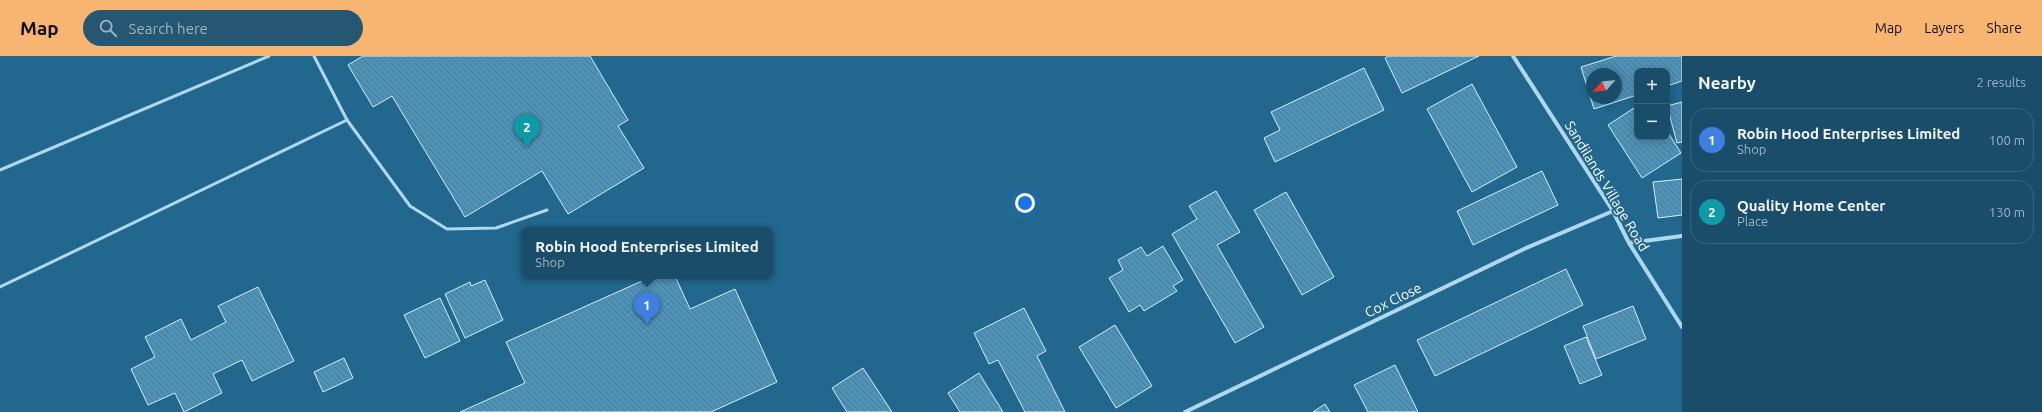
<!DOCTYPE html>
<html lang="en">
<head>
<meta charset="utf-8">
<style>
  body { margin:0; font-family:Ubuntu,sans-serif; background:#265772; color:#f1f3f6 }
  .controls { position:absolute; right:12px; top:12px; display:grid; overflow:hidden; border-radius:8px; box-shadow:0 2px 10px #0003 }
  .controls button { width:36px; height:36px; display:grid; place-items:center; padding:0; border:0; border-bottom:1px solid #37647e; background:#194d6a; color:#f1f3f6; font:20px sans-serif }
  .compass { position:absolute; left:1586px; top:12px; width:36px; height:36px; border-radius:50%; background:#194d6a; box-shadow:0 2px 10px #0003; rotate:243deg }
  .you { position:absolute; left:1025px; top:147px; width:14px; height:14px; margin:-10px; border:3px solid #fff; border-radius:50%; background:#1a73e8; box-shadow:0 0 0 6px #1a73e833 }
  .badge { display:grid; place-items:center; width:26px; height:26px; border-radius:50%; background:#f8b572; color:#fff; font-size:13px; font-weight:700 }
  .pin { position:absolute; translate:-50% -33px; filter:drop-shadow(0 1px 2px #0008) }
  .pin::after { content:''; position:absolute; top:21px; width:14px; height:12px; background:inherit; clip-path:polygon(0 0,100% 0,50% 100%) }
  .popup { position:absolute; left:521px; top:171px; width:252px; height:52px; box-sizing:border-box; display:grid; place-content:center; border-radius:8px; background:#194d6a; filter:drop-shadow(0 1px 3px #0005); font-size:13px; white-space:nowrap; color:#9fb4c1 }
  .popup b { font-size:15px; color:#f1f3f6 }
  .popup::after { content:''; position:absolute; left:50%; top:100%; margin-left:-8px; border:8px solid transparent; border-top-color:#194d6a }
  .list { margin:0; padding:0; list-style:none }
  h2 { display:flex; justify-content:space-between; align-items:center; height:52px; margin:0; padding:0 16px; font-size:17px }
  h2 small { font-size:13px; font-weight:400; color:#9fb4c1 }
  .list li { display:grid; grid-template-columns:26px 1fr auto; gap:12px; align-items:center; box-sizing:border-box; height:64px; margin:0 8px 8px; padding:0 8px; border:1px solid #37647e; border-radius:16px }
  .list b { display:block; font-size:15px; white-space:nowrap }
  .list p { margin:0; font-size:13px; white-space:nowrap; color:#9fb4c1 }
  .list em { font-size:13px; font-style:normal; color:#9fb4c1 }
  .icon { flex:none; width:22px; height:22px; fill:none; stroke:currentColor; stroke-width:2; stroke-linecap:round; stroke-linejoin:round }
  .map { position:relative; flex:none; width:1682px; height:356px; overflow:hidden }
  header { display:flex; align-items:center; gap:24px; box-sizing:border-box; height:56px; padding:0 20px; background:#f8b572; color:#111 }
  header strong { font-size:19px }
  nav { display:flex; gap:22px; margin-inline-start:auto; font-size:14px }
  .search { width:280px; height:36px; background:#265772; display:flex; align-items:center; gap:10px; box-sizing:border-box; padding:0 14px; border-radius:22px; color:#9fb4c1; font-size:15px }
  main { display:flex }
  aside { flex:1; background:#194d6a }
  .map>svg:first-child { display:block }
  .building { fill:url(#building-back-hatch); stroke:#d5edf9; fill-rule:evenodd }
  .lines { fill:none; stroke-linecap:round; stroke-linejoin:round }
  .lane { stroke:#b0d8ec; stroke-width:3 }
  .street { stroke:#b0d8ec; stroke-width:4 }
  .labels { text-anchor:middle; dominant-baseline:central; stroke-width:4; stroke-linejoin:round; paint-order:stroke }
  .street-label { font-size:14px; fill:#fff; stroke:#21678e }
</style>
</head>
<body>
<header>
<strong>Map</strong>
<div class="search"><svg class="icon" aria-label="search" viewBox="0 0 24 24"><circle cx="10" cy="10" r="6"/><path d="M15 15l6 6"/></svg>Search here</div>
<nav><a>Map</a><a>Layers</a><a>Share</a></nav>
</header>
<main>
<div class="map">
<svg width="1682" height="356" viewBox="0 0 1682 356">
  <defs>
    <pattern id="building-back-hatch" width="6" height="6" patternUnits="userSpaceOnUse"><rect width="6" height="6" fill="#4e93b7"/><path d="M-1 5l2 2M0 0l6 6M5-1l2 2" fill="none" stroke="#4d7a92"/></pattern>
  </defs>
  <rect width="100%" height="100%" fill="#21678e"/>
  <!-- building -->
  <g class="building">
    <path d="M363 0H590L628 64 618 70 644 112 568 158 542 115 465 161 392 40 373 51 348 9Z"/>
    <path d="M1388 0H1479L1402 37 1385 2Z"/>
    <path d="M1616 0H1682V25L1667 30V15H1637V39L1594 53 1581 11ZM1592 18H1616V42H1592Z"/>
    <path d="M1364 12 1384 54 1275 106 1264 82 1280 74 1271 56Z"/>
    <path d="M1472 28 1517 111 1472 136 1427 53Z"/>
    <path d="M1682 46V86L1677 87 1667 50Z"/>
    <path d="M1637 50V81H1667V75L1681 97 1642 122 1608 69Z"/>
    <path d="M1542 115 1558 149 1473 189 1457 155Z"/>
    <path d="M1682 123V159L1658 162 1653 126Z"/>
    <path d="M1216 135 1240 176 1217 189 1264 271 1235 287 1172 178 1197 163 1189 150Z"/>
    <path d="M1286 136 1334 221 1302 239 1254 154Z"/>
    <path d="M1163 190 1183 224 1173 230 1177 235 1144 255 1140 249 1129 256 1109 222 1123 214 1118 204 1141 191 1147 200Z"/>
    <path d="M1566 213 1583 249 1435 320 1417 284Z"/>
    <path d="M653 220H675L690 253 735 233 777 326 711 356H460L525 327 506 286Z"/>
    <path d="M485 224 503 264 465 282 445 238 470 226 471 230Z"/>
    <path d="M258 231 294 305 252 325 242 304 213 318 222 337 184 356 175 337 148 349 131 313 155 301 145 281 181 263 191 284 226 266 218 250Z"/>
    <path d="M440 242 460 285 425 302 404 259Z"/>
    <path d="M1633 250 1646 283 1596 303 1583 270Z"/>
    <path d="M1024 252 1046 295 1037 300 1065 356H1025L998 304 989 308 974 277Z"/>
    <path d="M1115 269 1152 330 1116 352 1079 291Z"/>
    <path d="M1586 281 1602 319 1580 328 1564 290Z"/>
    <path d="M344 302 353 322 323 336 314 316Z"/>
    <path d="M1395 309 1418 356H1368L1354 329Z"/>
    <path d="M863 312 892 356H847L832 332Z"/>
    <path d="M979 317 1003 356H960L948 337Z"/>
    <path d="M1325 348 1330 356H1313Z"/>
  </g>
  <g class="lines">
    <!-- lane -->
    <g class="lane">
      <path d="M347 64 410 150 447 173 496 172 547 154"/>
      <path d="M0 114 269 0"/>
      <path d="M0 231 347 64 314 0"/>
    </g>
    <!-- street -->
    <g class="street">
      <path d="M1513 0 1613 155 1629 187 1682 271"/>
      <path d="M1629 187 1682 180"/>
      <path d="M1185 356 1524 193 1613 155"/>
    </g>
  </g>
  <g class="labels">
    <!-- street labels -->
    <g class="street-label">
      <text transform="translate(1607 130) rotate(59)">Sandilands Village Road</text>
      <text transform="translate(1393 244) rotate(-26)">Cox Close</text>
    </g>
  </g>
</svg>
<div class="controls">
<button>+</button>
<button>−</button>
</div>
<svg class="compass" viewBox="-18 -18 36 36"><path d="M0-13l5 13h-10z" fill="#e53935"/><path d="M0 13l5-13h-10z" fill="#9fb4c1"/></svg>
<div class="you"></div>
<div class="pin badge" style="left:647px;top:269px;background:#3f7fe0">1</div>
<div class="popup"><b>Robin Hood Enterprises Limited</b>Shop</div>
<div class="pin badge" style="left:527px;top:91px;background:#0f9aa8">2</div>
</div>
<aside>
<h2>Nearby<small>2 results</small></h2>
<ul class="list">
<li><span class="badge" style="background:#3f7fe0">1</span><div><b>Robin Hood Enterprises Limited</b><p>Shop</p></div><em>100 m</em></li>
<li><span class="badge" style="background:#0f9aa8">2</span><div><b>Quality Home Center</b><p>Place</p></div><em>130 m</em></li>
</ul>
</aside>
</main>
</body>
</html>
